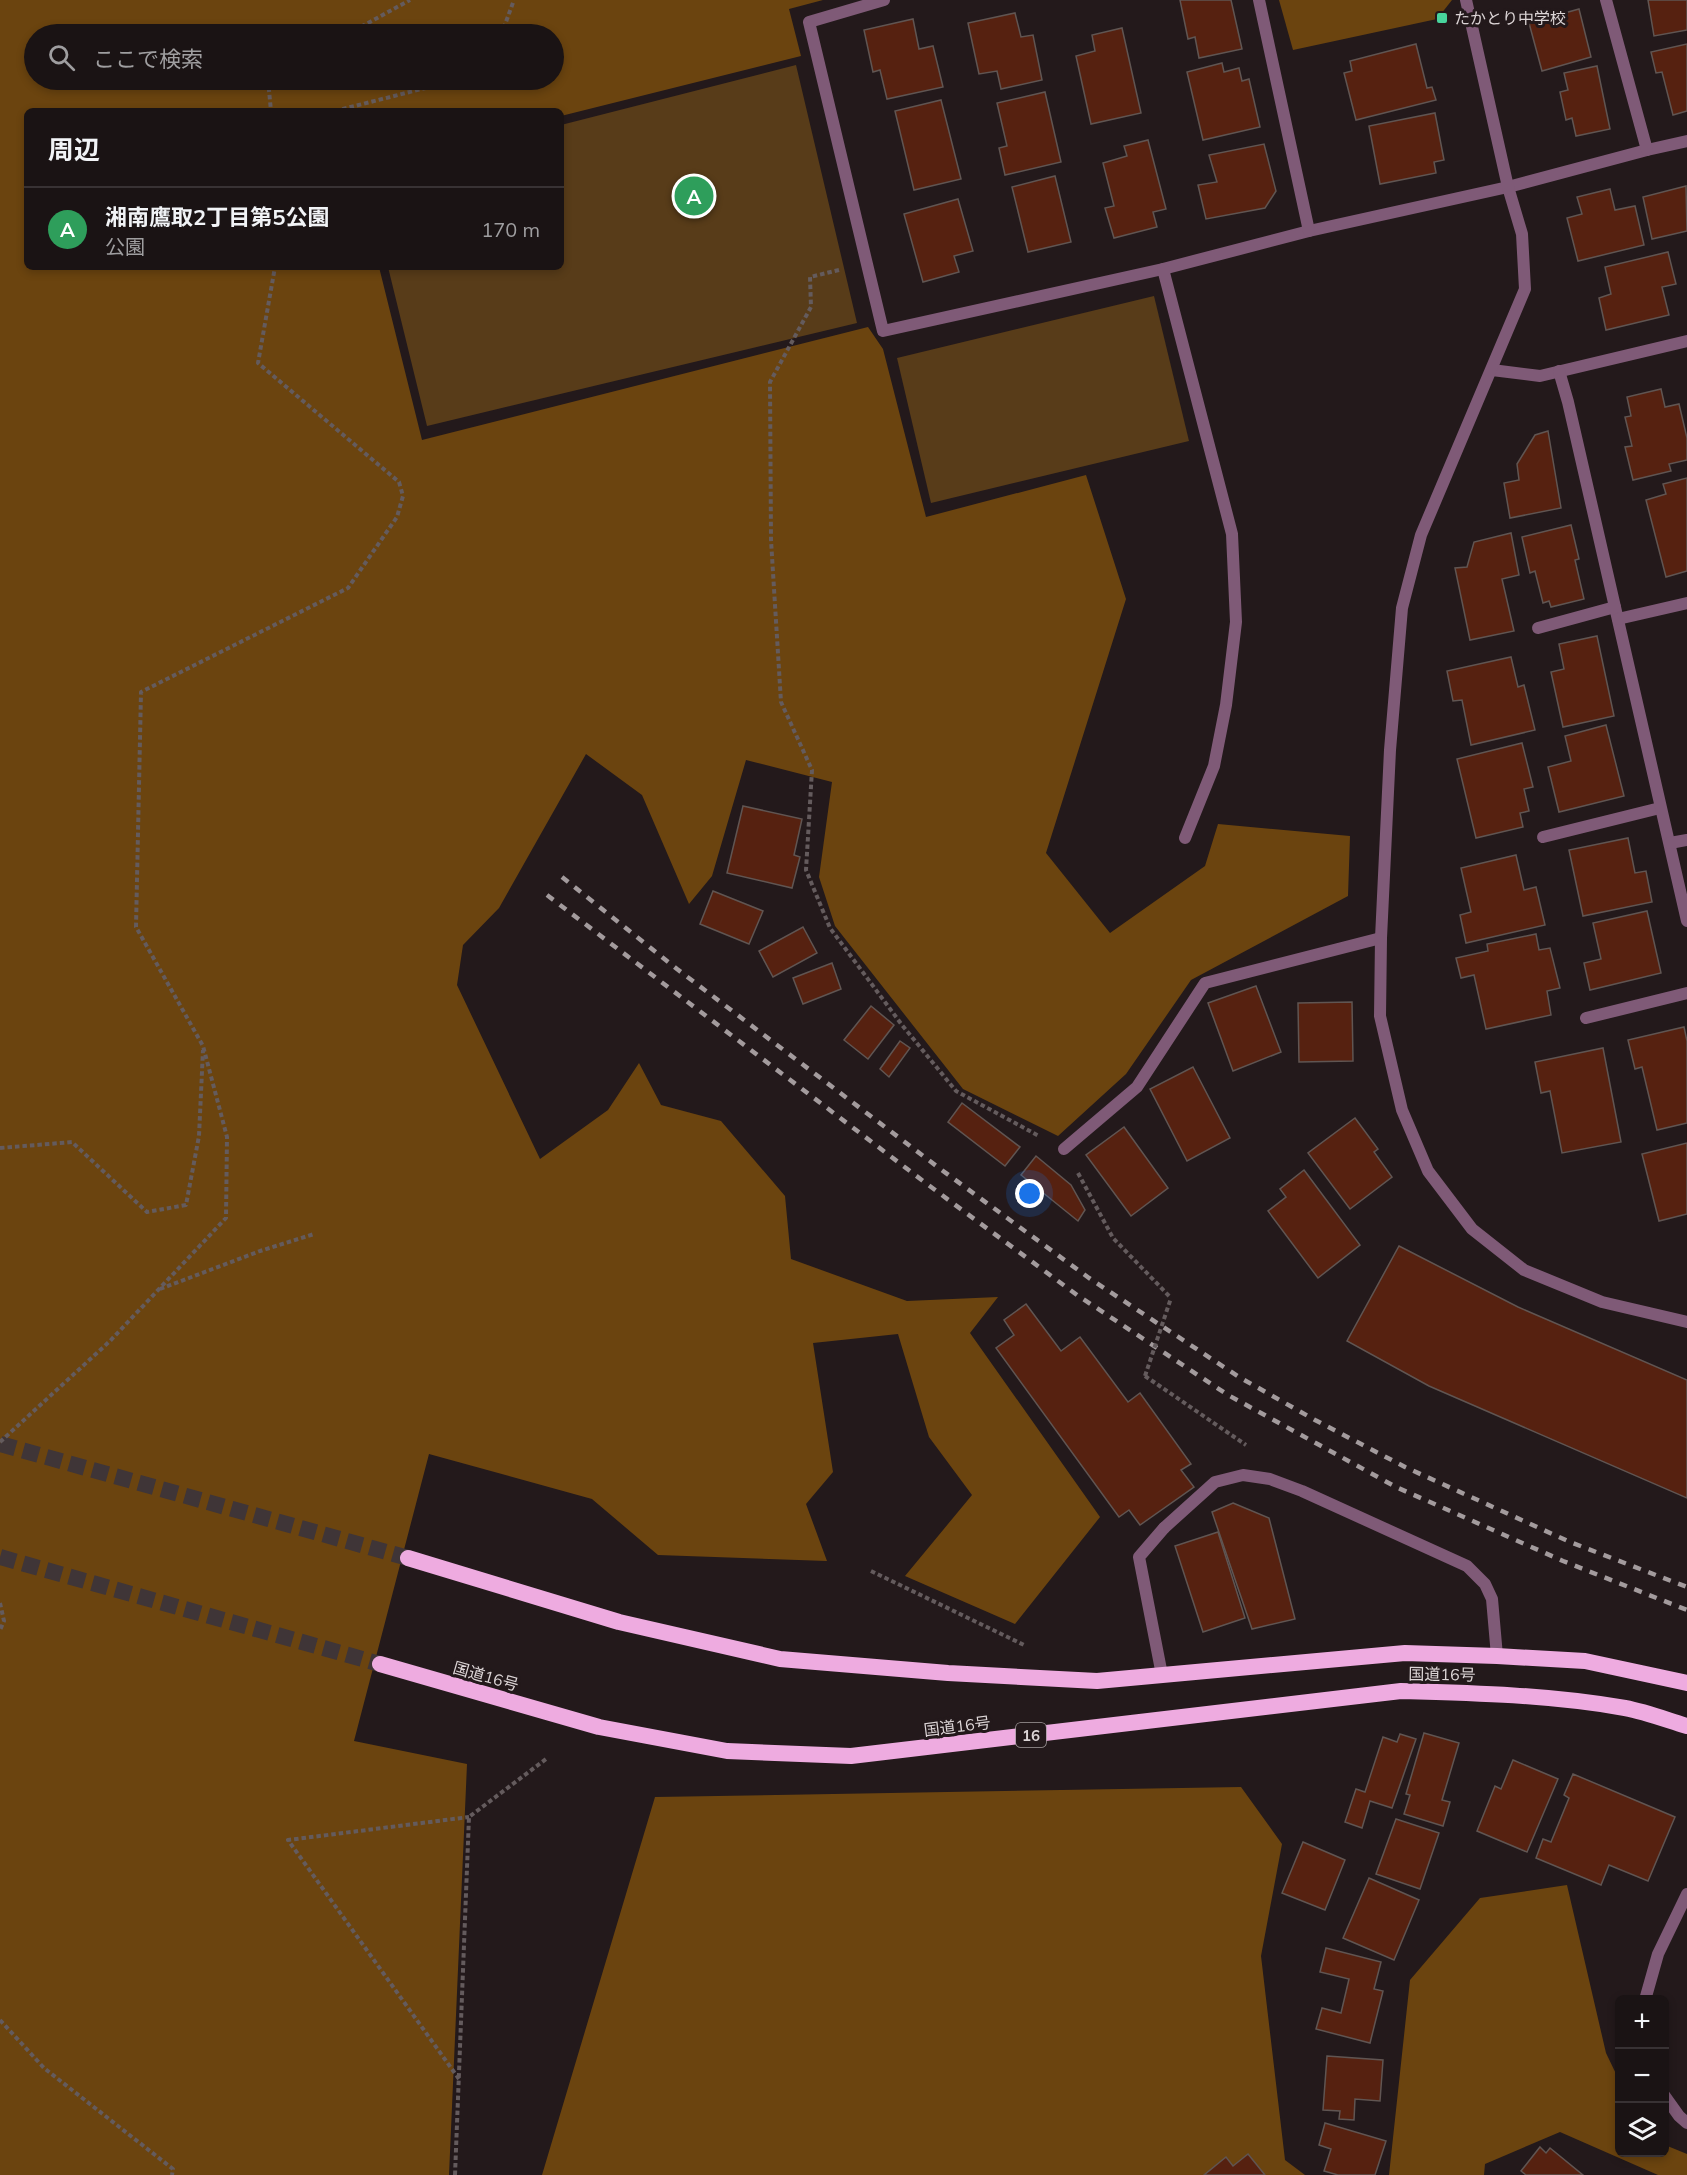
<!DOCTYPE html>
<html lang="ja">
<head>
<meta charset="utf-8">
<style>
  body { margin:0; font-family:Mulish,"Noto Sans JP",sans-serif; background:#272022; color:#f1f3f6 }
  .controls { position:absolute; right:18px; bottom:18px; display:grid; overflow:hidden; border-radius:9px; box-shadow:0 3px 9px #0003 }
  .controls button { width:54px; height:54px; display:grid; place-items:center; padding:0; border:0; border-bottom:2px solid #383234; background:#1a1314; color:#f1f3f6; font:30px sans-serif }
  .you { position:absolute; left:1030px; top:1194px; width:21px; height:21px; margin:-15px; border:4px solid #fff; border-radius:50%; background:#1a73e8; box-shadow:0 0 0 9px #1a73e833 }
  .badge { display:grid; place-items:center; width:39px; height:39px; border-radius:50%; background:#db2777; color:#fff; font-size:20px; font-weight:700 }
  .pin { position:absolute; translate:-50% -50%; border:3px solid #fff; box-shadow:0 2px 6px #0006 }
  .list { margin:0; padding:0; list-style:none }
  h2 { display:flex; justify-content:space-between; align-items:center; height:78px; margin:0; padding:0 24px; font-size:26px }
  h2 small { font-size:20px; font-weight:400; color:#9f9ea0 }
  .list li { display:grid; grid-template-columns:39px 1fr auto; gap:18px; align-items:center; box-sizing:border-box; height:84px; padding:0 24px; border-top:2px solid #383234 }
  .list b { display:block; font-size:22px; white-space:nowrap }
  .list p { margin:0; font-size:20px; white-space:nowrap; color:#9f9ea0 }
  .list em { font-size:20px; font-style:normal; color:#9f9ea0 }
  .icon { flex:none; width:33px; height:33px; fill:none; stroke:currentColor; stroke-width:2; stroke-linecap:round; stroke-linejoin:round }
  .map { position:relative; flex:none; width:1687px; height:2175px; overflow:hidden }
  .search { position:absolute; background:#1a1314; box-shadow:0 3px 9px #0003; left:24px; top:24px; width:540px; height:66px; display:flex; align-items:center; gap:15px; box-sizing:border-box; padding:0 21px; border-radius:33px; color:#9f9ea0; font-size:22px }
  .panel { position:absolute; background:#1a1314; box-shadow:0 3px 9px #0003; left:24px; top:108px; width:540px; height:162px; border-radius:9px }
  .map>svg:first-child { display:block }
  .green { fill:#583c19 }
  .forest { fill:#6b440f; fill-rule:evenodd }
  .building { fill:#562110; stroke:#605552; stroke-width:1.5 }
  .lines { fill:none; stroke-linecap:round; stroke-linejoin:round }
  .trunk-tunnel { stroke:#3f3537; stroke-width:16; stroke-dasharray:16 8; stroke-linecap:butt }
  .path { stroke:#645b5d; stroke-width:4; stroke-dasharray:4.5 3; stroke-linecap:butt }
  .service { stroke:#7f5a77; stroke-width:12 }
  .minor { stroke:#7f5a77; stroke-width:12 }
  .tertiary { stroke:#7f5a77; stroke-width:12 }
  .trunk { stroke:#eeabe0; stroke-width:16 }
  .rail { stroke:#a39b9d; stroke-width:4.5; stroke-dasharray:8 8; stroke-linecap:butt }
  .path-bridge { stroke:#645b5d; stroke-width:4; stroke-dasharray:4.5 3; stroke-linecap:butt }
  .poi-dot { fill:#48d49d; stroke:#23191b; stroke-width:2 }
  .labels { text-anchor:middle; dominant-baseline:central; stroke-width:6; stroke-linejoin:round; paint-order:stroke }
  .shield { fill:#23191b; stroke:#a49d9e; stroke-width:1.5 }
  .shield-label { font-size:15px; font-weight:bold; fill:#dcd5d6 }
  .poi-label { font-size:16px; fill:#dcd5d6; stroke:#23191b; text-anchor:start }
  .street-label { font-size:16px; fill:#dcd5d6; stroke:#23191b }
</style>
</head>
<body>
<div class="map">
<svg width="1687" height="2175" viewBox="0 0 1687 2175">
  <rect width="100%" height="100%" fill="#23191b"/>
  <!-- green -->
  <g class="green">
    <path d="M796 65 857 323 427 426 388 267H561V125Z"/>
    <path d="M1154 296 1189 441 931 503 897 358Z"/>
  </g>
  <!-- forest -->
  <g class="forest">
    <path d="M0 0H823L789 9 801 56 561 116V111H27V267H379L422 440 868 327 883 349 926 517 1086 475 1126 599 1046 853 1110 933 1205 866 1218 824 1350 836 1348 896 1191 980 1126 1074 1058 1136 963 1089 835 926 819 877 832 782 746 760 712 876 689 904 642 795 586 754 499 908 463 945 457 985 540 1159 608 1110 639 1063 661 1105 721 1121 785 1196 791 1259 907 1301 998 1297 970 1333 1100 1517 1015 1624 905 1576 972 1495 929 1437 898 1334 813 1343 833 1472 806 1504 827 1561 658 1555 592 1499 429 1454 354 1741 467 1764 449 2175H0ZM34 34H554V80H34Z"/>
    <path d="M1279 0H1452L1437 19 1293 50Z"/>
    <path d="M1241 1787 1282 1844 1261 1956 1285 2160 1305 2175H542L655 1797Z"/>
    <path d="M1567 1885 1606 2053 1619 2080 1620 2152H1664L1665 2145 1687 2154V2175H1658L1560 2132 1485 2164 1484 2175H1389L1410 1980 1480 1898Z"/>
  </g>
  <!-- building -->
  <g class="building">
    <path d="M1180 0H1231L1242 49 1199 58 1195 37 1188 39Z"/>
    <path d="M1648 0H1687V30L1654 36Z"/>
    <path d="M1579 9 1591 57 1542 71 1529 23Z"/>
    <path d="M1015 13 1021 37 1033 35 1042 80 1001 89 997 71 979 74 968 23Z"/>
    <path d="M913 19 919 49 933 46 943 87 887 99 880 70 873 72 864 30Z"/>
    <path d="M1122 28 1141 113 1091 124 1076 56 1095 51 1092 35Z"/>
    <path d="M1416 44 1427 88 1432 87 1436 100 1356 120 1344 73 1352 71 1350 61Z"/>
    <path d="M1687 44V111L1673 115 1662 72 1656 73 1651 52Z"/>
    <path d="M1222 63 1224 72 1239 68 1242 81 1249 79 1260 127 1203 140 1187 72Z"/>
    <path d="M1597 66 1610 129 1576 136 1572 118 1566 120 1560 92 1568 90 1564 73Z"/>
    <path d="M1045 92 1061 162 1005 175 999 148 1007 146 997 103Z"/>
    <path d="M941 100 961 179 914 190 895 111Z"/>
    <path d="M1435 113 1444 160 1434 162 1436 173 1380 184 1369 126Z"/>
    <path d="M1148 140 1166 209 1153 212 1157 227 1114 238 1105 208 1114 206 1103 163 1127 156 1124 146Z"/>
    <path d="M1264 144 1276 191 1265 208 1206 219 1198 185 1217 182 1209 155Z"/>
    <path d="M1055 176 1071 242 1028 252 1012 187Z"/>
    <path d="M1686 186 1687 231 1652 239 1643 197Z"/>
    <path d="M1610 189 1615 210 1635 206 1644 245 1578 261 1567 218 1582 214 1577 197Z"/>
    <path d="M958 199 973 251 954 256 959 272 923 282 904 214Z"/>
    <path d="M1668 252 1676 284 1662 287 1669 315 1606 330 1599 298 1611 294 1605 267Z"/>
    <path d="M1661 389 1665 407 1679 404 1687 438V460L1669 464 1671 471 1633 480 1625 447 1632 446 1625 417 1631 416 1627 397Z"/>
    <path d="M1548 431 1561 508 1510 518 1504 483 1519 480 1517 464 1535 435Z"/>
    <path d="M1687 478V571L1666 577 1646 500 1666 494 1663 484Z"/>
    <path d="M1571 525 1579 559 1575 560 1584 599 1551 607 1549 601 1543 603 1535 571 1530 573 1522 537Z"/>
    <path d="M1511 533 1519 575 1502 579 1514 631 1470 640 1455 568 1467 567 1474 542Z"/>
    <path d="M1597 636 1614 716 1563 727 1551 672 1564 669 1559 644Z"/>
    <path d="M1511 657 1518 687 1524 685 1535 730 1471 745 1462 700 1453 701 1447 671Z"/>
    <path d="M1606 725 1624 796 1559 812 1548 767 1571 761 1565 736Z"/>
    <path d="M1522 743 1533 787 1524 789 1529 811 1520 813 1523 827 1476 838 1457 759Z"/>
    <path d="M743 806 802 819 794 855 800 857 792 888 727 873Z"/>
    <path d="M1628 838 1635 873 1646 871 1652 902 1583 916 1569 850Z"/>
    <path d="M1516 855 1524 890 1536 887 1545 925 1466 943 1460 915 1471 912 1461 868Z"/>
    <path d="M713 891 763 911 749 944 700 924Z"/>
    <path d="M1647 911 1661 973 1590 990 1584 963 1601 959 1593 923Z"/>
    <path d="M803 927 817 953 773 977 759 951Z"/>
    <path d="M1536 934 1539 950 1550 948 1560 988 1547 991 1551 1015 1486 1029 1474 975 1461 978 1456 958 1488 951 1487 944Z"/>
    <path d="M832 963 841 989 803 1004 793 978Z"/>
    <path d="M1256 986 1281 1052 1233 1071 1208 1003Z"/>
    <path d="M1352 1002 1353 1061 1299 1062 1298 1003Z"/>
    <path d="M871 1006 894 1025 868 1059 844 1040Z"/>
    <path d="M1684 1027 1687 1041V1123L1657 1130 1642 1067 1635 1069 1628 1040Z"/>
    <path d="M900 1041 910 1048 889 1077 880 1069Z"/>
    <path d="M1603 1048 1621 1142 1562 1153 1550 1091 1541 1093 1535 1062Z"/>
    <path d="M1193 1067 1230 1138 1187 1161 1150 1089Z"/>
    <path d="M962 1103 1020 1147 1005 1166 948 1122Z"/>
    <path d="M1355 1118 1378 1149 1374 1152 1392 1177 1350 1209 1308 1153Z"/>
    <path d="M1124 1127 1168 1188 1131 1216 1086 1155Z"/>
    <path d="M1687 1143V1214L1659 1221 1642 1154Z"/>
    <path d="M1036 1156 1071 1185 1085 1210 1078 1221 1021 1175Z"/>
    <path d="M1304 1170 1360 1245 1318 1278 1268 1211 1286 1197 1280 1189Z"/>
    <path d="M1399 1246 1518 1307 1687 1380V1498L1429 1386 1347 1341Z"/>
    <path d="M1026 1304 1061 1351 1080 1337 1128 1402 1140 1393 1191 1464 1181 1470 1194 1487 1140 1525 1129 1510 1119 1517 996 1348 1014 1335 1004 1320Z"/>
    <path d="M1233 1503 1269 1518 1295 1619 1252 1629 1212 1512Z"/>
    <path d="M1218 1532 1245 1618 1203 1632 1175 1546Z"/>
    <path d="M1424 1733 1459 1743 1442 1800 1450 1802 1443 1826 1404 1814 1410 1795 1406 1794Z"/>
    <path d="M1400 1734 1416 1739 1392 1808 1370 1801 1362 1828 1345 1822 1356 1789 1365 1792 1383 1737 1397 1742Z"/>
    <path d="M1513 1760 1558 1779 1527 1852 1477 1831 1495 1786 1501 1789Z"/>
    <path d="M1573 1774 1675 1817 1648 1881 1609 1865 1601 1885 1536 1858 1543 1839 1551 1842 1569 1798 1564 1795Z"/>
    <path d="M1396 1819 1439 1833 1420 1889 1376 1874Z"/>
    <path d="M1303 1842 1345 1860 1325 1910 1282 1893Z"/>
    <path d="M1369 1878 1419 1900 1394 1960 1343 1938Z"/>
    <path d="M1326 1948 1381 1962 1374 1989 1383 1991 1370 2043 1316 2029 1322 2008 1341 2013 1349 1979 1320 1972Z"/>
    <path d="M1327 2056 1383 2060 1380 2101 1355 2099 1354 2120 1339 2119 1340 2111 1323 2110Z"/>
    <path d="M1325 2123 1386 2141 1375 2175H1338L1324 2171 1331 2149 1319 2145Z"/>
    <path d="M1540 2147 1546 2153 1550 2148 1583 2175H1526L1521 2171Z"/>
    <path d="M1248 2154 1265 2175H1204L1226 2157 1233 2166Z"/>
  </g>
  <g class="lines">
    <!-- trunk-tunnel -->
    <g class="trunk-tunnel">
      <path d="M0 1444 408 1558"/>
      <path d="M0 1557 380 1664"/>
    </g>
    <!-- path -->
    <g class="path">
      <path d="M348 34 410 0"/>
      <path d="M499 34 503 30 514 0"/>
      <path d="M268 80 271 111"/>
      <path d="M335 111 457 80"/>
      <path d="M839 270 810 277 811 307 770 382 771 540 781 702 812 770 806 870 830 928 902 1025 956 1091 1039 1136"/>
      <path d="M0 1148 72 1142 147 1212 186 1205 199 1136 203 1050"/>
      <path d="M1078 1173 1113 1238 1171 1298"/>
      <path d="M160 1289 260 1251 314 1234"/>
      <path d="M1145 1376 1246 1445"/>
      <path d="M0 1442 110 1341 226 1218 227 1137 203 1046 136 927 141 692 348 588 397 517 403 496 399 482 258 363 275 267"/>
      <path d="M871 1571 1024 1645"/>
      <path d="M0 1603 4 1621 0 1630"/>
      <path d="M0 2020 44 2068 173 2169 172 2175"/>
      <path d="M459 2079 288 1840 469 1817"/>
      <path d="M455 2175 469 1817 546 1759"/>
    </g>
    <!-- service -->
    <g class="service">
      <path d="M1538 628 1615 607"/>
      <path d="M1543 837 1660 808"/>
      <path d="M1586 1018 1687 993"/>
      <path d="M1064 1149 1137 1087 1205 983 1381 938"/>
      <path d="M1162 1675 1139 1557 1164 1528"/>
    </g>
    <!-- minor -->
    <g class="minor">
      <path d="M884 0 809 22 883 331 1163 269 1309 231 1508 187 1647 150 1687 141"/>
      <path d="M1259 0 1309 231"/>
      <path d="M1606 0 1647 150"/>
      <path d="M1163 269 1232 534 1236 622 1226 705 1214 766 1185 838"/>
      <path d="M1492 370 1540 376 1687 341"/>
      <path d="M1559 371 1568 402 1687 921"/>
      <path d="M1618 619 1687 603"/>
      <path d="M1670 843 1687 840"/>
      <path d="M1164 1528 1215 1482 1243 1475 1270 1479 1302 1491 1467 1566 1485 1584 1492 1599 1497 1656"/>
    </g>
    <!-- tertiary -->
    <g class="tertiary">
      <path d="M1466 0 1508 187 1522 234 1525 289 1421 535 1402 608 1390 750 1381 938 1380 1016 1402 1110 1428 1171 1472 1229 1524 1270 1602 1302 1687 1322"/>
      <path d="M1645 2000 1658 1954 1687 1894"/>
      <path d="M1664 2095 1679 2116 1687 2123"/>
    </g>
    <!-- trunk -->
    <g class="trunk">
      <path d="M408 1558 619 1622 780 1659 948 1673 1097 1681 1405 1653 1497 1656 1585 1661 1687 1683"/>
      <path d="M380 1664 599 1727 727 1751 851 1756 1401 1691C1476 1693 1551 1695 1625 1708 1646 1712 1667 1720 1687 1726"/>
    </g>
    <!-- rail -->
    <g class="rail">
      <path d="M562 877 677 969 939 1168 1089 1278 1239 1377 1315 1420 1405 1467 1570 1542 1687 1587"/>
      <path d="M547 895 927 1184 1077 1295 1228 1395 1396 1487 1563 1561 1687 1610"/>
    </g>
    <!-- path-bridge -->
    <path class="path-bridge" d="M1145 1376 1171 1298"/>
  </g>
  <!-- markers -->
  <rect class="poi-dot" x="1436" y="12" width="12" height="12" rx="3"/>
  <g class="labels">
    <!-- shield labels -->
    <rect class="shield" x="1016" y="1723" width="30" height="24" rx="4.5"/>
    <g class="shield-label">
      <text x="1031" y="1735">16</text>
    </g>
    <!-- poi labels -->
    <g class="poi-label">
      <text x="1454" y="18">たかとり中学校</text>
    </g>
    <!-- street labels -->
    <g class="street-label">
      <text transform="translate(1442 1674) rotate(1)">国道16号</text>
      <text transform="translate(486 1676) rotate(16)">国道16号</text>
      <text transform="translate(957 1726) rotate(-7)">国道16号</text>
    </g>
  </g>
</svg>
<div class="controls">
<button>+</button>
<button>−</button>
<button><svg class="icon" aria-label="layers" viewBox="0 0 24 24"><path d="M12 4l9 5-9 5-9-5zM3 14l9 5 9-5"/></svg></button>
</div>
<div class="you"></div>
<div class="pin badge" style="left:694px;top:196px;background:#2e9e5b">A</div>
<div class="search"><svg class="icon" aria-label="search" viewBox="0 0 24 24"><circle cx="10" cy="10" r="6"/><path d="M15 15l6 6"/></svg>ここで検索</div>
<section class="panel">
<h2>周辺<small></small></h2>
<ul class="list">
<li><span class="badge" style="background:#2e9e5b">A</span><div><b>湘南鷹取2丁目第5公園</b><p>公園</p></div><em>170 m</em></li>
</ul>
</section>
</div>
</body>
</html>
